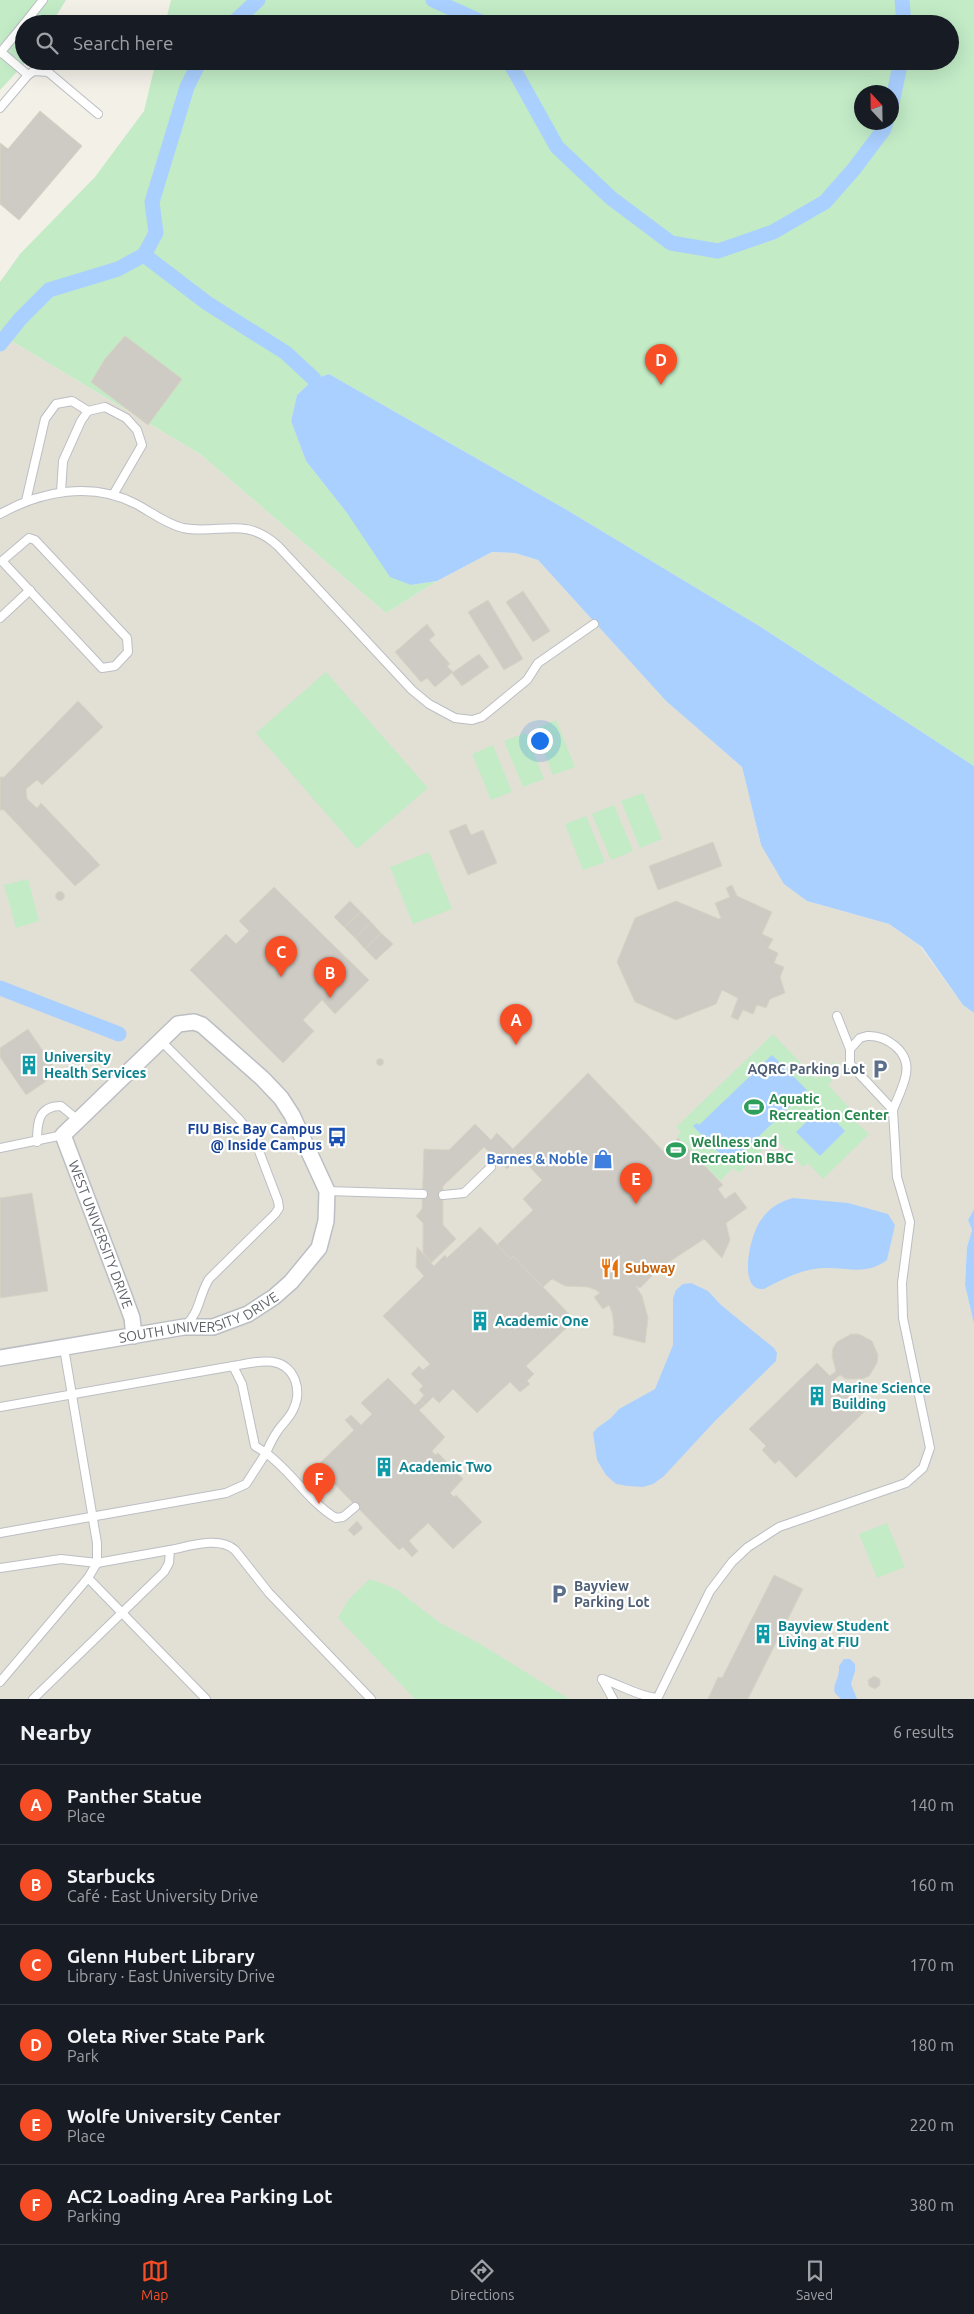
<!DOCTYPE html>
<html lang="en">
<head>
<meta charset="utf-8">
<style>
  body { margin:0; font-family:Ubuntu,sans-serif; background:#20242c; color:#f1f3f6 }
  .compass { position:absolute; left:854px; top:85px; width:45px; height:45px; border-radius:50%; background:#171b24; box-shadow:0 5px 20px #0002; rotate:338deg }
  .you { position:absolute; left:539px; top:740px; width:18px; height:18px; margin:-12px; border:4px solid #fff; border-radius:50%; background:#1a73e8; box-shadow:0 0 0 8px #1a73e833 }
  .badge { display:grid; place-items:center; width:32px; height:32px; border-radius:50%; background:#f84e26; color:#fff; font-size:16px; font-weight:700 }
  .pin { position:absolute; translate:-50% -41px; filter:drop-shadow(0 1px 2px #0008) }
  .pin::after { content:''; position:absolute; top:26px; width:18px; height:15px; background:inherit; clip-path:polygon(0 0,100% 0,50% 100%) }
  .list { margin:0; padding:0; list-style:none }
  h2 { display:flex; justify-content:space-between; align-items:center; height:65px; margin:0; padding:0 20px; font-size:21px }
  h2 small { font-size:16px; font-weight:400; color:#9ea1a6 }
  .list li { display:grid; grid-template-columns:32px 1fr auto; gap:15px; align-items:center; box-sizing:border-box; height:80px; padding:0 20px; border-top:1px solid #363941 }
  .list b { display:block; font-size:19px; white-space:nowrap }
  .list p { margin:0; font-size:16px; white-space:nowrap; color:#9ea1a6 }
  .list em { font-size:16px; font-style:normal; color:#9ea1a6 }
  .icon { flex:none; width:28px; height:28px; fill:none; stroke:currentColor; stroke-width:2; stroke-linecap:round; stroke-linejoin:round }
  .map { position:relative; flex:none; width:974px; height:1699px; overflow:hidden }
  .search { position:absolute; background:#171b24; box-shadow:0 5px 20px #0002; left:15px; right:15px; top:15px; height:55px; display:flex; align-items:center; gap:12px; box-sizing:border-box; padding:0 18px; border-radius:28px; color:#9ea1a6; font-size:19px }
  .sheet { height:545px; background:#171b24 }
  nav { display:flex; justify-content:space-around; align-items:center; box-sizing:border-box; height:70px; border-top:1px solid #363941; background:#171b24; font-size:14px; color:#9ea1a6 }
  nav a { display:grid; justify-items:center; gap:2px }
  nav .on { color:#f84e26 }
  .map>svg:first-child { display:block }
  .education { fill:#e2e0d5 }
  .green { fill:#c2ebc6; fill-rule:evenodd }
  .water { fill:#aad0ff }
  .lines { fill:none; stroke-linecap:round; stroke-linejoin:round }
  .canal { stroke:#aad0ff; stroke-width:15 }
  .building { fill:#cdcbc3; stroke:#d7d3c4 }
  .service-casing { stroke:#bbbec3; stroke-width:10 }
  .minor-casing { stroke:#bbbec3; stroke-width:18 }
  .service { stroke:#fff; stroke-width:8 }
  .minor { stroke:#fff; stroke-width:15 }
  .labels { text-anchor:middle; dominant-baseline:central; stroke-width:4.5; stroke-linejoin:round; paint-order:stroke }
  .culture-label { font-size:14px; font-weight:bold; fill:#0d838f; stroke:#fff; text-anchor:start }
  .service-label { font-size:14px; font-weight:bold; fill:#4e5e75; stroke:#fff; text-anchor:end }
  .leisure-label { font-size:14px; font-weight:bold; fill:#27864d; stroke:#fff; text-anchor:start }
  .transit-label { font-size:14px; font-weight:bold; fill:#164399; stroke:#fff; text-anchor:end }
  .shop-label { font-size:14px; font-weight:bold; fill:#366cbe; stroke:#fff; text-anchor:end }
  .street-label { font-size:14px; fill:#5e6268; stroke:#fff }
  .food-label { font-size:14px; font-weight:bold; fill:#c56008; stroke:#fff; text-anchor:start }
</style>
</head>
<body>
<div class="map">
<svg width="974" height="1699" viewBox="0 0 974 1699">
  <rect width="100%" height="100%" fill="#f2f0e7"/>
  <!-- education -->
  <path class="education" d="M0 334 200 454 386 613 437 581 492 552 515 553 538 560 666 701 742 767 761 845 807 901 889 924 920 946 963 1005 974 1013V1209L968 1220 972 1230 967 1247 965 1285 974 1324V1699H0Z"/>
  <!-- green -->
  <g class="green">
    <path d="M0 0H66L51 24H24V61H27L0 90Z"/>
    <path d="M171 0H974V766L761 627 567 510 329 374 314 379 297 395 291 421 306 461 347 513 411 585 437 581 386 613 200 454 0 334V282L20 254 95 177 144 111 156 61H950V24H165ZM862 92H892V122H862Z"/>
    <path d="M326 672 428 788 357 849 256 733Z"/>
    <path d="M556 720 575 767 553 775 535 729Z"/>
    <path d="M526 733 544 779 523 787 504 741Z"/>
    <path d="M493 745 512 792 491 800 472 754Z"/>
    <path d="M643 793 662 839 640 848 621 801Z"/>
    <path d="M614 805 633 851 611 860 592 814Z"/>
    <path d="M586 816 605 862 583 870 565 824Z"/>
    <path d="M429 852 452 909 413 924 390 867Z"/>
    <path d="M28 879 39 921 16 928 4 885Z"/>
    <path d="M773 1034 816 1079 834 1062 841 1065 832 1074V1081L828 1085 857 1116 854 1120 869 1134 823 1179 808 1163 803 1167 775 1138 739 1173 733 1168 720 1181 677 1136 681 1132 676 1127Z"/>
    <path d="M887 1523 905 1567 877 1578 859 1534Z"/>
    <path d="M370 1579 396 1589 440 1623 477 1642 569 1699H415L338 1618 349 1599Z"/>
  </g>
  <!-- water -->
  <g class="water">
    <path d="M329 374 567 510 761 627 974 766V1013L963 1005 922 947 889 924 807 901 784 884 761 845 742 767 666 701 538 560 515 553 492 552 437 581 411 585 390 577 347 513 306 461 291 421 297 395 314 379Z"/>
    <path d="M772 1055 807 1090 730 1164 693 1126 697 1123 699 1125Z"/>
    <path d="M822 1107 845 1131 820 1156 796 1132Z"/>
    <path d="M793 1198 848 1203 888 1214 895 1225 887 1260C865 1276 849 1267 823 1268 802 1269 783 1279 764 1289 736 1292 751 1232 761 1220 769 1208 779 1202 793 1198Z"/>
    <path d="M974 1209V1324L965 1285 967 1247 972 1230 968 1220Z"/>
    <path d="M691 1283 708 1291 721 1305 774 1348 777 1353 776 1361 715 1421 663 1477 653 1484 643 1487 628 1486 616 1484 606 1475 597 1460 593 1433 597 1428 611 1418 619 1409 655 1389 673 1345V1298L676 1290 683 1284Z"/>
    <path d="M844 1659H850L855 1664V1671L851 1684 857 1699H841L835 1693C832 1684 840 1679 839 1666Z"/>
  </g>
  <g class="lines">
    <!-- canal -->
    <g class="canal">
      <path d="M433 0 486 24"/>
      <path d="M902 0 904 24"/>
      <path d="M232 24 258 0"/>
      <path d="M200 61 187 87 152 202 156 233 144 255 207 303 286 353 314 379"/>
      <path d="M509 61 557 147 611 198 671 243 718 251 773 232 825 202 854 169 884 129 886 122"/>
      <path d="M892 103 901 61"/>
      <path d="M0 344 20 319 49 290 118 269 144 255"/>
      <path d="M0 988 119 1034"/>
    </g>
  </g>
  <!-- building -->
  <g class="building">
    <path d="M40 111 82 146 19 220 0 204V143L8 149Z"/>
    <path d="M125 336 182 379 148 425 91 382 105 359Z"/>
    <path d="M523 591 550 631 533 642 506 602Z"/>
    <path d="M488 600 523 659 504 670 468 612Z"/>
    <path d="M427 624 435 635 429 640 450 664 447 666 453 672 435 687 427 678 421 682 395 652Z"/>
    <path d="M479 654 489 667 462 686 452 673Z"/>
    <path d="M78 701 103 727 42 785 37 780 26 789 27 799 37 808 41 803 100 865 75 886 4 810H0V777H4Z"/>
    <path d="M466 824 471 835 483 830 497 863 468 875 449 831Z"/>
    <path d="M713 842 722 866 658 890 649 866Z"/>
    <path d="M732 885 737 896 772 912 762 934 773 939 768 948 778 953 774 963 784 967 780 977 785 993 770 999 766 1008 757 1005 753 1014 743 1010 738 1020 731 1017 738 998 722 990 716 1004 676 1020 635 1002 617 962 635 918 676 901 719 919 721 918 715 903 730 897 726 888Z"/>
    <path d="M274 887 369 980 335 1014 322 1000 303 1020 314 1031 283 1063 190 970 226 934 236 944 249 931 239 921Z"/>
    <circle cx="60" cy="896" r="4.5"/>
    <path d="M350 901 361 912 344 927 334 917Z"/>
    <path d="M361 912 371 922 355 938 344 927Z"/>
    <path d="M371 922 381 933 365 949 355 938Z"/>
    <path d="M381 933 393 944 376 960 365 949Z"/>
    <path d="M28 1029 58 1073 26 1095 0 1057V1048Z"/>
    <circle cx="380" cy="1062" r="3.5"/>
    <path d="M588 1073 664 1152 678 1138 723 1185 718 1189 725 1199 735 1192 747 1208 726 1223 730 1240 722 1258 704 1239 660 1268 640 1288 636 1286 642 1296 648 1318 645 1343 613 1335 614 1326 612 1312 609 1305 603 1309 594 1297 600 1293 596 1290 588 1287 565 1286 552 1279 543 1287 513 1256 511 1259 497 1245 533 1210 523 1199 542 1180 513 1149Z"/>
    <path d="M475 1124 491 1140 497 1133 520 1156 507 1169 484 1147 443 1186V1225L456 1239 431 1263 423 1253V1223L416 1216 422 1209 424 1149 449 1150Z"/>
    <path d="M32 1193 48 1291 0 1298V1198Z"/>
    <path d="M480 1227 511 1259 513 1256 575 1320 526 1366 534 1374 527 1381 530 1384 520 1392 510 1382 477 1413 453 1389 439 1403 433 1397 425 1405 420 1400 424 1395 419 1390 423 1386 411 1374 419 1366 423 1370 430 1364 383 1316 424 1276 416 1267 417 1247 434 1266 445 1255 447 1258Z"/>
    <path d="M851 1334H859L872 1341 878 1355 877 1363 869 1376 862 1379H846L840 1375 834 1380 865 1411 796 1478 779 1460 775 1464 762 1450 766 1446 749 1429 817 1363 830 1376 836 1371 832 1356 833 1348 837 1342Z"/>
    <path d="M388 1378 415 1405 420 1400 425 1405 419 1410 445 1437 432 1451 435 1455 438 1453 463 1479 450 1493 454 1497 456 1495 482 1522 453 1549 428 1523 409 1541 418 1551 412 1557 403 1547 399 1550 317 1466 354 1430 345 1420 351 1415 361 1425 372 1414 361 1403Z"/>
    <path d="M357 1521 363 1528 354 1536 348 1530Z"/>
    <path d="M774 1575 803 1589 748 1699H708L718 1677 722 1678Z"/>
    <path d="M874 1676 880 1679V1685L875 1689 869 1686 868 1680Z"/>
  </g>
  <g class="lines">
    <defs>
      <g id="service">
        <path d="M24 24 43 0"/>
        <path d="M0 53 24 24"/>
        <path d="M28 75 34 71 48 72 98 114"/>
        <path d="M0 108 28 75 1 52"/>
        <path d="M61 492 63 461 81 421 88 411 105 407 126 418 137 430 142 445 113 495"/>
        <path d="M26 501 45 419 56 404 72 401 88 411"/>
        <path d="M0 514C41 491 92 481 136 504 151 512 166 524 183 528 221 535 244 515 278 546L412 690 429 704 455 718 472 720 482 717 527 680 538 663 594 624"/>
        <path d="M29 538 35 540 127 638 128 652 115 666 102 668 2 561Z"/>
        <path d="M0 618 30 590"/>
        <path d="M837 1016 850 1049"/>
        <path d="M867 1036C886 1035 910 1051 906 1074 904 1086 897 1099 893 1110L850 1064V1049L860 1038Z"/>
        <path d="M160 1040 239 1119 254 1138 278 1201 279 1208 275 1214 209 1279C199 1295 200 1312 186 1325"/>
        <path d="M37 1142C37 1123 38 1106 61 1106L78 1120"/>
        <path d="M0 1148 63 1135"/>
        <path d="M327 1191 423 1194"/>
        <path d="M443 1195 464 1193 491 1167"/>
        <path d="M233 1366C256 1362 284 1353 295 1380 299 1391 298 1400 293 1410 289 1419 281 1425 277 1432 272 1439 269 1446 266 1453 292 1472 309 1502 336 1518L343 1517 355 1507"/>
        <path d="M0 1407 233 1366 242 1384 255 1446 266 1453 246 1484 226 1493 0 1533"/>
        <path d="M0 1568 61 1559 97 1563V1543L64 1348"/>
        <path d="M88 1578 206 1699"/>
        <path d="M602 1679C621 1685 637 1696 657 1698"/>
        <path d="M602 1679 613 1699"/>
        <path d="M0 1682 88 1578 97 1563 170 1550"/>
        <path d="M33 1699 164 1572 169 1563 170 1550C190 1546 219 1536 235 1550L269 1593 371 1699"/>
        <path d="M657 1699 710 1591 732 1562 748 1547 779 1527 906 1483 923 1468 930 1448 903 1318 902 1283 910 1222 897 1177 893 1110"/>
      </g>
      <g id="minor">
        <path id="s1" d="M0 1358 184 1327H213L248 1314 274 1297 291 1282 319 1248 326 1221 327 1191 292 1115 281 1098 262 1078 202 1025 194 1022 178 1024 63 1135 124 1296 132 1318 134 1336"/>
      </g>
    </defs>
    <!-- service casing -->
    <use href="#service" class="service-casing"/>
    <!-- minor casing -->
    <use href="#minor" class="minor-casing"/>
    <!-- service -->
    <use href="#service" class="service"/>
    <!-- minor -->
    <use href="#minor" class="minor"/>
  </g>
  <!-- icons -->
  <defs>
    <symbol id="building-bare" viewBox="-9 -9 18 18"><path d="M-4-6H4V6H1V3H-1V6H-4ZM-2.5-4.3h1.7v1.8h-1.7ZM.8-4.3h1.7v1.8H.8ZM-2.5-1h1.7V.8h-1.7ZM.8-1h1.7V.8H.8Z" fill="#0f9aa8" stroke="#fff" stroke-width="2.5" paint-order="stroke"/></symbol>
    <symbol id="parking-bare" viewBox="-9 -9 18 18"><path d="M-3.5-5.5H1a3.5 3.5 0 0 1 0 7H-1V5.5H-3.5ZM-1-3.4V-.6H.8a1.4 1.4 0 0 0 0-2.8Z" fill="#5c6f8a" stroke="#fff" stroke-width="2.5" paint-order="stroke"/></symbol>
    <symbol id="stadium-bare" viewBox="-9 -9 18 18"><path d="M0-5a6.5 5 0 1 0 0 10a6.5 5 0 1 0 0-10ZM-3.5-1.8h7v3.6h-7Z" fill="#2e9e5b" stroke="#fff" stroke-width="2.5" paint-order="stroke"/></symbol>
    <symbol id="bus-bare" viewBox="-9 -9 18 18"><path d="M-5-6H5V4H4V6H2V4H-2V6H-4V4H-5ZM-3.5-4V0h7V-4ZM-3.5 1.2v1.5H-2V1.2ZM2 1.2v1.5H3.5V1.2Z" fill="#1a4fb4" stroke="#fff" stroke-width="2.5" paint-order="stroke"/></symbol>
    <symbol id="shop-bare" viewBox="-9 -9 18 18"><path d="M-5-2.5h2.3a2.7 3.5 0 0 1 5.4 0H5L5.5 6h-11ZM-1.5-2.5h3a1.5 2.3 0 0 0-3 0Z" fill="#3f7fe0" stroke="#fff" stroke-width="2.5" paint-order="stroke"/></symbol>
    <symbol id="restaurant-bare" viewBox="-9 -9 18 18"><path d="M-5-6h1v4h1v-4h1v4h1v-4h1v5L-1.5 .5V6h-2V.5L-5-1ZM5-6V6H3V1.5H1.5Q1.5-4 5-6Z" fill="#e8710a" stroke="#fff" stroke-width="2.5" paint-order="stroke"/></symbol>
  </defs>
  <g fill-rule="evenodd">
    <use href="#building-bare" x="15" y="1051" width="28" height="28"/>
    <use href="#parking-bare" x="866" y="1055" width="28" height="28"/>
    <use href="#stadium-bare" x="740" y="1093" width="28" height="28"/>
    <use href="#bus-bare" x="323" y="1123" width="28" height="28"/>
    <use href="#stadium-bare" x="662" y="1136" width="28" height="28"/>
    <use href="#shop-bare" x="589" y="1145" width="28" height="28"/>
    <use href="#restaurant-bare" x="596" y="1254" width="28" height="28"/>
    <use href="#building-bare" x="466" y="1307" width="28" height="28"/>
    <use href="#building-bare" x="803" y="1382" width="28" height="28"/>
    <use href="#building-bare" x="370" y="1453" width="28" height="28"/>
    <use href="#parking-bare" x="545" y="1580" width="28" height="28"/>
    <use href="#building-bare" x="749" y="1620" width="28" height="28"/>
  </g>
  <g class="labels">
    <!-- culture labels -->
    <g class="culture-label">
      <text x="44" y="1057">University<tspan x="44" dy="16">Health Services</tspan></text>
      <text x="495" y="1321">Academic One</text>
      <text x="832" y="1388">Marine Science<tspan x="832" dy="16">Building</tspan></text>
      <text x="399" y="1467">Academic Two</text>
      <text x="778" y="1626">Bayview Student<tspan x="778" dy="16">Living at FIU</tspan></text>
    </g>
    <!-- service labels -->
    <g class="service-label">
      <text x="865" y="1069">AQRC Parking Lot</text>
      <text x="574" y="1586" text-anchor="start">Bayview<tspan x="574" dy="16">Parking Lot</tspan></text>
    </g>
    <!-- leisure labels -->
    <g class="leisure-label">
      <text x="769" y="1099">Aquatic<tspan x="769" dy="16">Recreation Center</tspan></text>
      <text x="691" y="1142">Wellness and<tspan x="691" dy="16">Recreation BBC</tspan></text>
    </g>
    <!-- transit labels -->
    <g class="transit-label">
      <text x="322" y="1129">FIU Bisc Bay Campus<tspan x="322" dy="16">@ Inside Campus</tspan></text>
    </g>
    <!-- shop labels -->
    <g class="shop-label">
      <text x="588" y="1159">Barnes &amp; Noble</text>
    </g>
    <!-- street labels -->
    <g class="street-label">
      <text stroke="none"><textPath href="#s1" startOffset="911">WEST UNIVERSITY DRIVE</textPath></text>
      <text stroke="none"><textPath href="#s1" startOffset="204">SOUTH UNIVERSITY DRIVE</textPath></text>
    </g>
    <!-- food labels -->
    <g class="food-label">
      <text x="625" y="1268">Subway</text>
    </g>
  </g>
</svg>
<svg class="compass" viewBox="-18 -18 36 36"><path d="M0-13l5 13h-10z" fill="#e53935"/><path d="M0 13l5-13h-10z" fill="#9ea1a6"/></svg>
<div class="you"></div>
<div class="pin badge" style="left:516px;top:1045px">A</div>
<div class="pin badge" style="left:330px;top:998px">B</div>
<div class="pin badge" style="left:281px;top:977px">C</div>
<div class="pin badge" style="left:661px;top:385px">D</div>
<div class="pin badge" style="left:636px;top:1204px">E</div>
<div class="pin badge" style="left:319px;top:1504px">F</div>
<div class="search"><svg class="icon" aria-label="search" viewBox="0 0 24 24"><circle cx="10" cy="10" r="6"/><path d="M15 15l6 6"/></svg>Search here</div>
</div>
<section class="sheet">
<h2>Nearby<small>6 results</small></h2>
<ul class="list">
<li><span class="badge">A</span><div><b>Panther Statue</b><p>Place</p></div><em>140 m</em></li>
<li><span class="badge">B</span><div><b>Starbucks</b><p>Café · East University Drive</p></div><em>160 m</em></li>
<li><span class="badge">C</span><div><b>Glenn Hubert Library</b><p>Library · East University Drive</p></div><em>170 m</em></li>
<li><span class="badge">D</span><div><b>Oleta River State Park</b><p>Park</p></div><em>180 m</em></li>
<li><span class="badge">E</span><div><b>Wolfe University Center</b><p>Place</p></div><em>220 m</em></li>
<li><span class="badge">F</span><div><b>AC2 Loading Area Parking Lot</b><p>Parking</p></div><em>380 m</em></li>
</ul>
</section>
<nav>
<a class="on"><svg class="icon" aria-label="map" viewBox="0 0 24 24"><path d="M3 6l6-2 6 2 6-2v14l-6 2-6-2-6 2zM9 4v14M15 6v14"/></svg>Map</a>
<a><svg class="icon" aria-label="directions" viewBox="0 0 24 24"><path d="M12 3l9 9-9 9-9-9zM9 14v-3h6M13 9l2 2-2 2"/></svg>Directions</a>
<a><svg class="icon" aria-label="saved" viewBox="0 0 24 24"><path d="M7 4h10v16l-5-4-5 4z"/></svg>Saved</a>
</nav>
</body>
</html>
